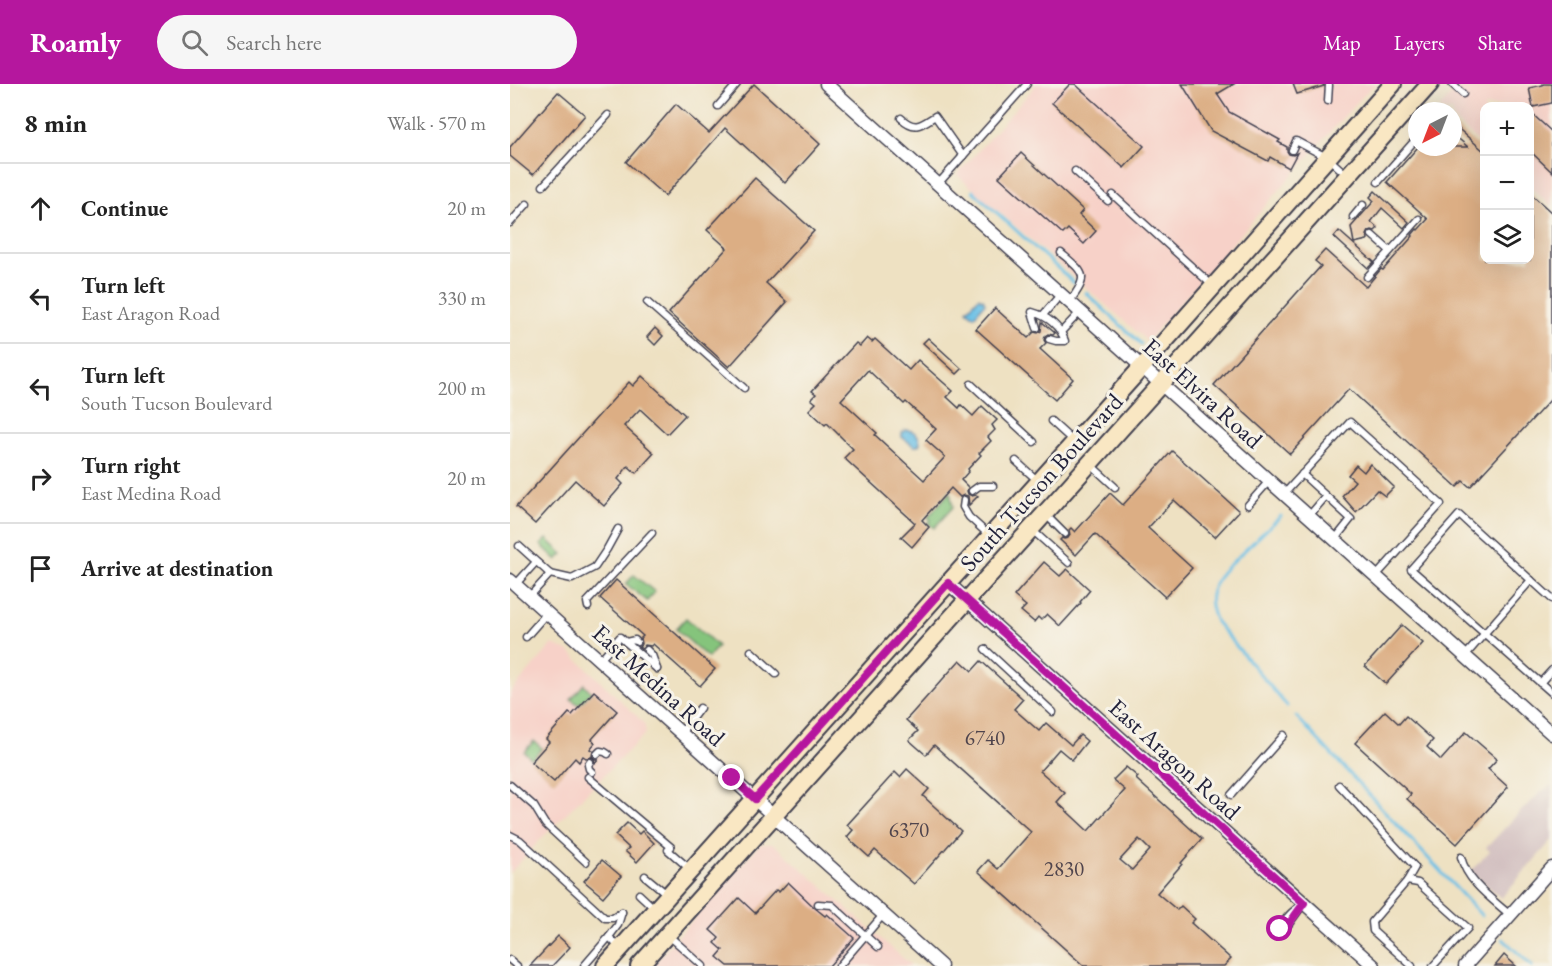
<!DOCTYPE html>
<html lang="en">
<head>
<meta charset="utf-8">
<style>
  body { margin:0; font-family:"EB Garamond",serif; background:#f6f6f6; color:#222 }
  .controls { position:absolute; right:18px; top:18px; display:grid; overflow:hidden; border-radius:12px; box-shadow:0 6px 24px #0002 }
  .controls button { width:54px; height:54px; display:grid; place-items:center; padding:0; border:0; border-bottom:2px solid #e0e0e0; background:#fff; color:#222; font:30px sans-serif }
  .compass { position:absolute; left:898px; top:18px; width:54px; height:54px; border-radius:50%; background:#fff; box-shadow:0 6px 24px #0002; rotate:222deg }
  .stop { position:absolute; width:18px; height:18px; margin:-14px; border:4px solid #b5179e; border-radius:50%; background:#fff }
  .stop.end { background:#b5179e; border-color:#fff; box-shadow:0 2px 6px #0008 }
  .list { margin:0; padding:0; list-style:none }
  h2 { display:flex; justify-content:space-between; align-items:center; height:78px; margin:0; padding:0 24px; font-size:26px }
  h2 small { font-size:20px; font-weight:400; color:#767676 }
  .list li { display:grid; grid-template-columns:39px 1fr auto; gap:18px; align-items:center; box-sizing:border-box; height:90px; padding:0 24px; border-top:2px solid #e0e0e0 }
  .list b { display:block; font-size:22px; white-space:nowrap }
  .list p { margin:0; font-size:20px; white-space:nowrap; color:#767676 }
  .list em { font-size:20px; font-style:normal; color:#767676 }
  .icon { flex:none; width:33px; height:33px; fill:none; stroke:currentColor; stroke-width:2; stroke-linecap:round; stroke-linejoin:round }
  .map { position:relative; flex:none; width:1042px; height:882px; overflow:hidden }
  header { display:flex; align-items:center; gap:36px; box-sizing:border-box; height:84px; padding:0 30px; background:#b5179e; color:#fff }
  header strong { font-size:28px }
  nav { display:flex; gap:33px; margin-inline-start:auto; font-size:21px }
  .search { width:420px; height:54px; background:#f6f6f6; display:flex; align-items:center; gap:15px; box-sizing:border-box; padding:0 21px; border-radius:33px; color:#767676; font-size:22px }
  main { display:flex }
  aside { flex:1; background:#fff }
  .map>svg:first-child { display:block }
  .built { fill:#f7d1c8 }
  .industrial { fill:#d2bfc0 }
  .green { fill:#85c47c; stroke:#54735c; stroke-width:1.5 }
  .water { fill:#6ac0e6; stroke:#467190; stroke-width:1.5 }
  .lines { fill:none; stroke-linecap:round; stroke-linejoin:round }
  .stream { stroke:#6ac0e6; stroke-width:3 }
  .building { fill:#dcae84; fill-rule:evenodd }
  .lane-casing { stroke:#413f4f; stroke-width:9 }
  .street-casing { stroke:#413f4f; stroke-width:15 }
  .secondary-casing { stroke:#413f4f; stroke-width:20 }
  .lane { stroke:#fff; stroke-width:6 }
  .street { stroke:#fff; stroke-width:12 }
  .secondary { stroke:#f9e7c3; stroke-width:16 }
  .route { stroke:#b5179e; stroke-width:8 }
  .labels { text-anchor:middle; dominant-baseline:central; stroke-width:6; stroke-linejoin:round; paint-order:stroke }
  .number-label { font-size:21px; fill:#50454d }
  .street-label { font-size:24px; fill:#22223b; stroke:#f7f3e8 }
</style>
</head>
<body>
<header>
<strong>Roamly</strong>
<div class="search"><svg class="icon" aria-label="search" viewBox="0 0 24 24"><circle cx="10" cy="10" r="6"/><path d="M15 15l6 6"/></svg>Search here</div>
<nav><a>Map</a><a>Layers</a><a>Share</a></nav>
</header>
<main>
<aside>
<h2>8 min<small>Walk · 570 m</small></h2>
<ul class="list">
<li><svg class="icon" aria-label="ahead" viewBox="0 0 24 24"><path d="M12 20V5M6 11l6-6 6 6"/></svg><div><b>Continue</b></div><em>20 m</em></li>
<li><svg class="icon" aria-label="left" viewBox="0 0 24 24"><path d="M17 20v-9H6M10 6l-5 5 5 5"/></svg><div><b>Turn left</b><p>East Aragon Road</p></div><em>330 m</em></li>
<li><svg class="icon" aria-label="left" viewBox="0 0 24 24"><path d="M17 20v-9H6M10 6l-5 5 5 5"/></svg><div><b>Turn left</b><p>South Tucson Boulevard</p></div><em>200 m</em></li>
<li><svg class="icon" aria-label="right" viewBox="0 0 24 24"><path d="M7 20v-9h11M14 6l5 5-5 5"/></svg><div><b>Turn right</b><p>East Medina Road</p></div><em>20 m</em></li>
<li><svg class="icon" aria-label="arrive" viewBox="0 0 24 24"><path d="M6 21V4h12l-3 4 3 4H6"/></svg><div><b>Arrive at destination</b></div></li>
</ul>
</aside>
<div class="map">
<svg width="1042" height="882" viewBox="0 0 1042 882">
  <rect width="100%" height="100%" fill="#f7f3e8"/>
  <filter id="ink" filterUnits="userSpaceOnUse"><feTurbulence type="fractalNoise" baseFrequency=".0167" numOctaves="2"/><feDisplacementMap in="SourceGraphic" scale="12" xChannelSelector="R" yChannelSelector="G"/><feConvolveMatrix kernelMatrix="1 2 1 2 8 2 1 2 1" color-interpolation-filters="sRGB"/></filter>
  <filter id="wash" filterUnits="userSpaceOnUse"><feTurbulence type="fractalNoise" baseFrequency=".008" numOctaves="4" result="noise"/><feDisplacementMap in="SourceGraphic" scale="24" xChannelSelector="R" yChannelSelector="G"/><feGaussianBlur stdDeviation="1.35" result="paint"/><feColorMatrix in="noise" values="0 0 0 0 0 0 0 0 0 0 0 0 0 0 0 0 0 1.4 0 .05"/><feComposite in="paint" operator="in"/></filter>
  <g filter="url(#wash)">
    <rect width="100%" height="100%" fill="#eee1c2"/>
    <!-- built -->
    <g class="built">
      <path d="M527 0H864L828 39 637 257 447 91Z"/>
      <path d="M952 0H1042V123L1020 103V22H975L974 63 943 35V27H934L930 23Z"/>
      <path d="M43 560 61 569 134 639 136 649 29 757 0 789V609Z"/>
      <path d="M250 760H264L402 882H142Z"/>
    </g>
    <!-- industrial -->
    <path class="industrial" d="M1042 701V756L991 814 961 787 980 767 976 764 1006 732 1031 708Z"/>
    <!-- green -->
    <g class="green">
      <path d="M440 408 443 423 424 444 418 439 421 436 418 433Z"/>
      <path d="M37 455 53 470 47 476 31 461Z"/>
      <path d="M124 491 145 508 137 517 116 500Z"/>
      <path d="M176 534 208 562 198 574 166 545Z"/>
      <path d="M74 600 81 608 69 621 61 615Z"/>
      <path d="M24 657 32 664 22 675 14 668Z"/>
    </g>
    <!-- water -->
    <g class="water">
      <path d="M469 213 471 215 473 214 475 219 464 232 457 226Z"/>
      <path d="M395 346C403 346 409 350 410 359L408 362H404L392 353V349Z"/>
    </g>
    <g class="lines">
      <!-- stream -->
      <g class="stream">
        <path d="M463 107 564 199"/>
        <path d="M576 209 631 260"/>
        <path d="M771 432 712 488C699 507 697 517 706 538L777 622"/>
        <path d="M786 632 972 832"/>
        <path d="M993 855 1022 882"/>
      </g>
    </g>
    <g id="blocks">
      <!-- building -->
      <g class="building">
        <path d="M244 0 310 60 275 99 215 44 155 112 116 78 166 20 199 49Z"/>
        <path d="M560 0H565L634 62 614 84 542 19Z"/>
        <path d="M672 0H724L707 10 719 28 770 56 768 58 777 63V67L779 70 783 71 787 69 779 84 760 73 758 77 701 47Z"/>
        <path d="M783 0H813L814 2 787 10Z"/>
        <path d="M1033 0H1042V19L1023 23 1019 4 1033 1Z"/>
        <path d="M48 8 75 31 23 91 0 72V63Z"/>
        <path d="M1020 28 1042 48V88L1020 67Z"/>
        <path d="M943 40 975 68V176H1020V109L1042 129V314L960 403 953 397 947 403 839 305 780 370 704 301 811 182 805 177 815 166 856 203 871 185 873 186 903 152 902 151 907 145 908 146 918 135 877 98 908 63H958L943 50Z"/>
        <path d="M511 69 573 126 569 131 586 147 574 160 558 145 553 150 489 93Z"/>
        <path d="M245 94 304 147 256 199 277 218 219 283 159 229 217 164 197 146Z"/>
        <path d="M865 107 899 138 894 144 872 124 861 138 868 144 865 147 862 146 859 147 857 151 858 155 857 156 844 159 841 143 864 117 860 113Z"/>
        <path d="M829 147 864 178 858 184 824 153Z"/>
        <path d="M485 224 518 254 524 248 528 249 531 247 532 238 545 249 543 251 538 250 535 252 534 256 536 259 530 265 563 295 545 316 466 245Z"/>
        <path d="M145 244 153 252 145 261 137 253Z"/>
        <path d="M357 254 362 258 365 255 399 286 408 276 443 307 437 313 449 324 451 321 463 332 472 322 487 336 482 341 485 346 478 353 481 357 469 369 471 371 458 385 459 387 451 396 458 403 457 407 458 410 462 412 466 411 468 412 459 421 458 412 454 411 450 413 441 404 412 436 419 443 402 463 391 453 405 439 334 374 343 365 317 339 315 341 299 326 306 319 301 315 306 310 302 307 346 259 350 262ZM358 286 394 320 396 318 426 345 416 356 435 373 414 396 365 351 367 349 331 316Z"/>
        <path d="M418 254 452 285 447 290 413 259Z"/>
        <path d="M132 292 175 331 157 350 130 325 114 342 144 369 126 389 118 382 108 395 113 400 94 422 65 396 25 440 6 423 119 298 123 302Z"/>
        <path d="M662 367 729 427 705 453 664 416 638 444 682 484 655 513 585 450 566 471 550 456 552 454 554 455 558 454 560 451 559 446 561 444 565 448 600 409 613 421Z"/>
        <path d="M860 380 884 403 875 412 867 406 846 428 832 412 845 397 838 391 846 381 854 388Z"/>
        <path d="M534 478 550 492 557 485 580 506 570 518 571 519 550 542 537 530 531 536 528 533 524 538 511 527 516 522 504 512Z"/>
        <path d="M106 496 205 585 190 602 143 560 141 562 135 561 132 565 129 563 132 560 131 554 133 552 90 514Z"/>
        <path d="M892 541 913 559 876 600 855 582Z"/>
        <path d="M450 576 462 587 471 577 513 615 504 625 529 647 536 639 561 661 570 651 577 657 562 676 549 665 530 687 555 709 547 718 578 747 615 706 603 696 616 683 628 693 626 695 692 755 671 779 672 780 647 809 667 826 671 822 685 835 681 839 721 875 714 882H574L468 787 478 776 488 785 521 748 424 661 416 671 399 656 408 647 396 636ZM629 755 640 766 622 786 610 776Z"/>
        <path d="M84 607 107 627 82 655 85 659 80 665 83 667 82 672 85 675H88L85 679 84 675 81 673 76 674 73 672 69 678 65 674 44 698 21 678 39 658 36 655 59 629 62 631Z"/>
        <path d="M875 627 889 640 896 632 923 656 917 663 931 676 956 648 987 675 978 685 998 703 947 760 897 715 901 710 845 659Z"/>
        <path d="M397 685 419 705 413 712 451 747 404 800 365 766 359 773 337 753 343 746 337 741 385 688 390 693Z"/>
        <path d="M117 739 129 750 132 747 144 759 127 778 115 767 119 764 105 751Z"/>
        <path d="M92 776 111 792 93 813 74 797Z"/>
        <path d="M278 798 305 824 315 832 317 830 344 854 319 882H218L207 873 213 866 205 859 209 854 200 846 229 814 245 829 266 806 269 808Z"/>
        <path d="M48 852 60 863 42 882H20Z"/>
        <path d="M994 871 1006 882H985Z"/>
      </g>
    </g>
  </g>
  <g filter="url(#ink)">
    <use href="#blocks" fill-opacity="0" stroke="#413f4f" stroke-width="1.5"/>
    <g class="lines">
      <defs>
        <g id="lane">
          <path d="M942 0 953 10"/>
          <path d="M818 17 819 1"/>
          <path d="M208 22 227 0"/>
          <path d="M391 34C405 47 411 41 425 32L453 72"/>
          <path d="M782 66 786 57 818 74 837 91"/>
          <path d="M565 87 598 117"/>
          <path d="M868 98 907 54"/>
          <path d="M428 100 517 0"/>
          <path d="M33 102 98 31"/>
          <path d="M603 111 703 202"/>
          <path d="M843 133 853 121"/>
          <path d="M0 139 17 120"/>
          <path d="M862 151 880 167"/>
          <path d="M551 169C574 189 580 191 560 217"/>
          <path d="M857 193 909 135"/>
          <path d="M137 218 234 304"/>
          <path d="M533 231 551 210"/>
          <path d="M527 244 522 228C537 232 550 242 555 257H546L539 255"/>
          <path d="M552 247 570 228"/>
          <path d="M461 300 524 358"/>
          <path d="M541 337 564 358"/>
          <path d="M506 377 528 397"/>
          <path d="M581 381 605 403"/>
          <path d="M792 390 816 412 799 432"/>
          <path d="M462 407 469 402H483"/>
          <path d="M774 410 840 338 931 420 866 492"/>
          <path d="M816 412 841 435 825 455"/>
          <path d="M454 416 453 423 459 433 480 452"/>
          <path d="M738 421 759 397"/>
          <path d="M535 430 555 450"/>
          <path d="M521 445 559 479"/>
          <path d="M9 462 40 490 62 495 85 483 97 465 108 445"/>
          <path d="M5 501 26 478"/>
          <path d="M19 513 40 490"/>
          <path d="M1042 515 949 431 901 485 1042 609"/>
          <path d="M78 523 77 518 142 449"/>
          <path d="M16 553 37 529"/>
          <path d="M116 558 125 556 127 558"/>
          <path d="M475 565 543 628"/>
          <path d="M137 566 142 571 147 585"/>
          <path d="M241 567 266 590"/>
          <path d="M955 572 1021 496"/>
          <path d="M90 576 110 553 147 585"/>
          <path d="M1030 599 1042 586"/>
          <path d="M171 649 190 624"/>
          <path d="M87 670 90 667 95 668 98 670"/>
          <path d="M80 678 78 681 79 685 82 688"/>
          <path d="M78 693 161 763"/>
          <path d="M0 701 24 722 35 740 76 778"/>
          <path d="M829 701 905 783 897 797 862 838 863 847 902 882"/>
          <path d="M721 711 774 651"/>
          <path d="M0 751 10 756 95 834H103L112 828"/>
          <path d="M158 766 181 786"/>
          <path d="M951 773C957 798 982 815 1000 831"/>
          <path d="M135 792 158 811"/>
          <path d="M897 797 908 799 958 844 923 882"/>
          <path d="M129 810 144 824"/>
          <path d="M794 819 778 841 770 845C775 833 783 827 794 819Z"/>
          <path d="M308 820 322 821 368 863"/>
          <path d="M158 851 193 882"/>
          <path d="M110 864 99 853 108 841 112 828"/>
          <path d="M0 876 7 882"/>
          <path d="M74 882 99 853"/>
          <path d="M329 882 373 831"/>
        </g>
        <g id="street">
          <path d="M316 0 1042 650"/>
          <path d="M0 496 431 882"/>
          <path d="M438 499 864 882"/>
          <path d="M955 882 1042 784"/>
        </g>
        <g id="secondary">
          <path d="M95 882 632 283 883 0"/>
          <path d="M129 882 920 0"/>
        </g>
      </defs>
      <!-- lane casing -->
      <use href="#lane" class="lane-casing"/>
      <!-- street casing -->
      <use href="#street" class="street-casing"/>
      <!-- secondary casing -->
      <use href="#secondary" class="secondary-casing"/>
      <!-- lane -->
      <use href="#lane" class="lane"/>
      <!-- street -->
      <use href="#street" class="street"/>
      <!-- secondary -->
      <use href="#secondary" class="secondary"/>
    </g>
  </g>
  <g class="lines" filter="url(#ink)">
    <!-- route -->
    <path class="route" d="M222 694 245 715 438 499 794 819 778 841 770 845"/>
  </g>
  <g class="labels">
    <!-- number labels -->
    <g class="number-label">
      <text x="475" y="653">6740</text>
      <text x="399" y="745">6370</text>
      <text x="554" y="784">2830</text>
    </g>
    <!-- street labels -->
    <g class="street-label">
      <text transform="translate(693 309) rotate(42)">East Elvira Road</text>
      <text transform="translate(531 398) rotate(-48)">South Tucson Boulevard</text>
      <text transform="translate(149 601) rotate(42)">East Medina Road</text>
      <text transform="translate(665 675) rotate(42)">East Aragon Road</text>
    </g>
  </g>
</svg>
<div class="controls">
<button>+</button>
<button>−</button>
<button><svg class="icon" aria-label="layers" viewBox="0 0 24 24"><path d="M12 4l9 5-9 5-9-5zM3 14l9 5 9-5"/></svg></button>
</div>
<svg class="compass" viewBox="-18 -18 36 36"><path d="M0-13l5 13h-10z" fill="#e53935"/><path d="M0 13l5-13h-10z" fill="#767676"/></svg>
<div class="stop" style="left:770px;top:845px"></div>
<div class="stop end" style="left:222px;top:694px"></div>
</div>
</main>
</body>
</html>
